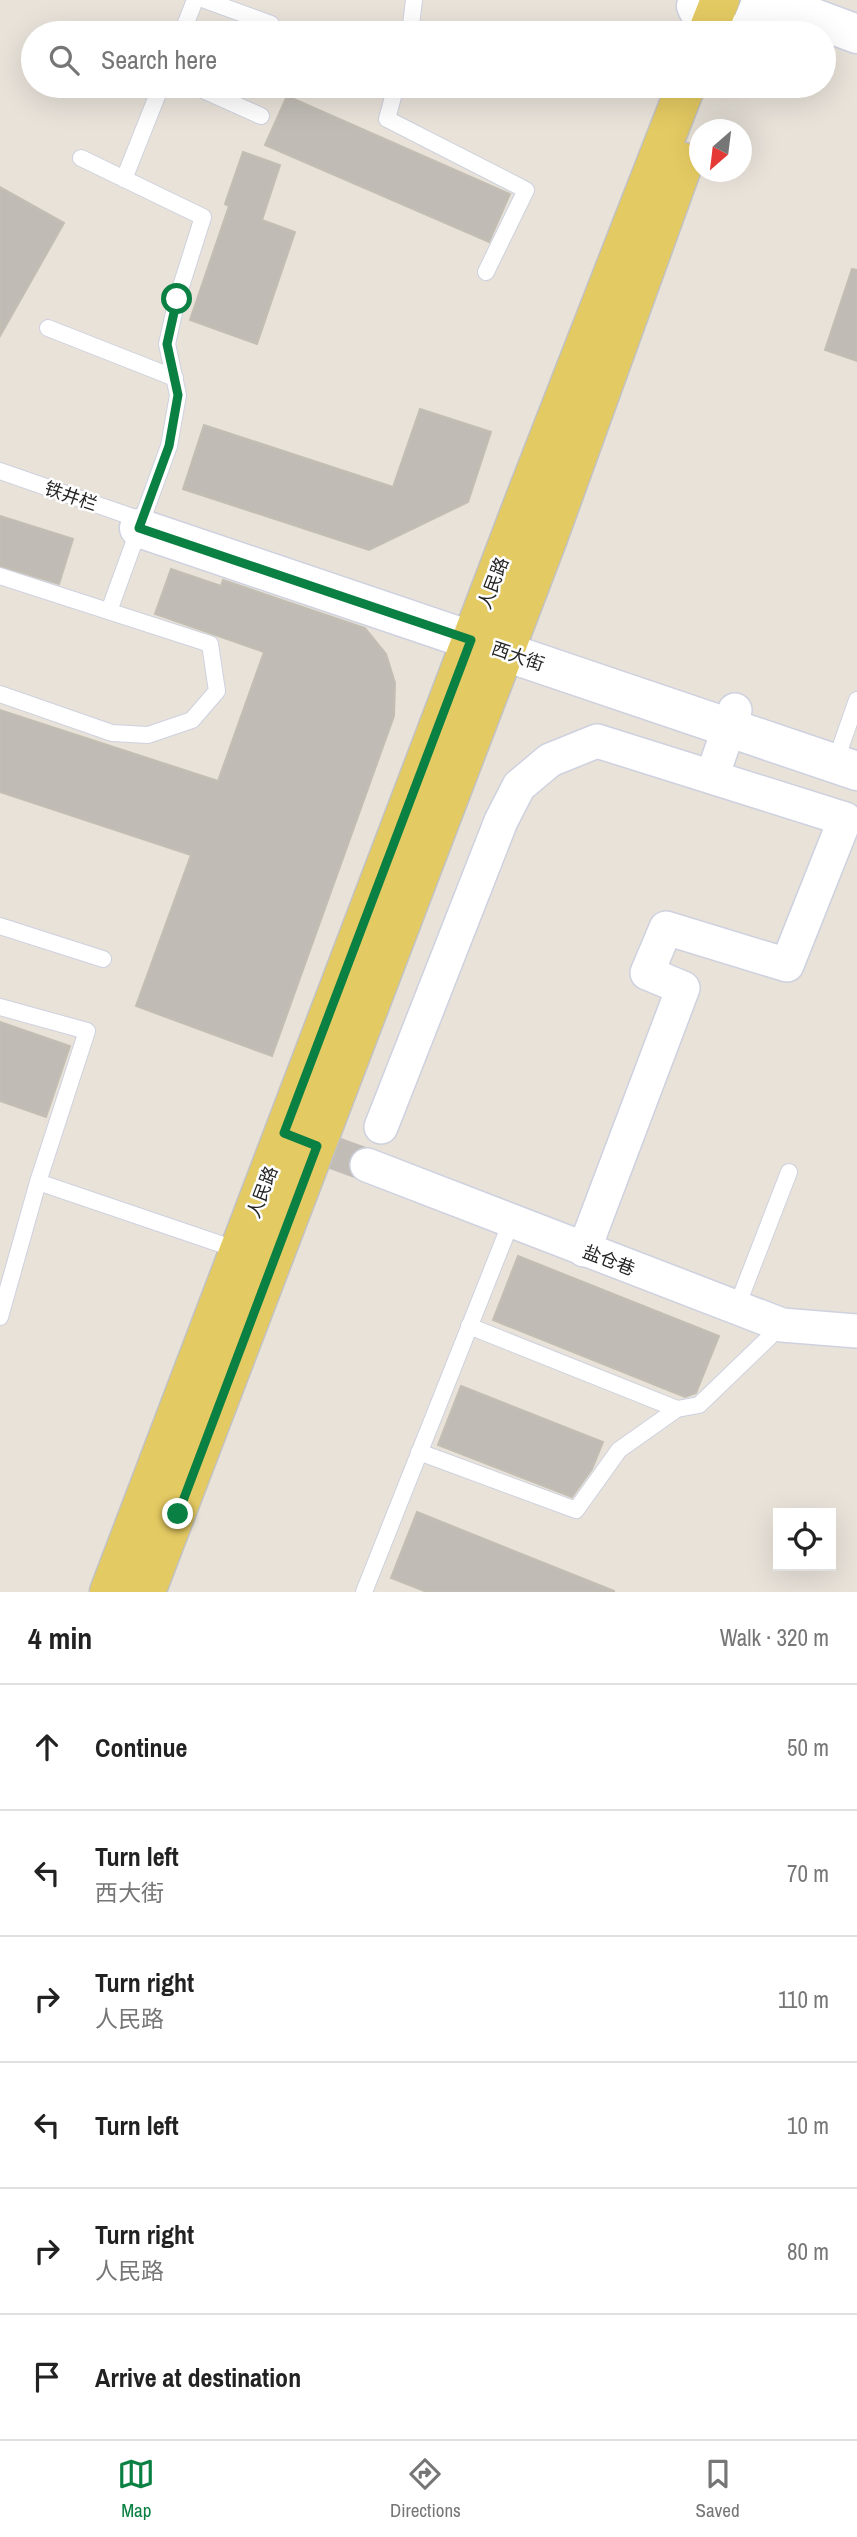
<!DOCTYPE html>
<html lang="en">
<head>
<meta charset="utf-8">
<style>
  body { margin:0; font-family:"Archivo Narrow","Noto Sans SC",sans-serif; background:#f2f2f2; color:#222 }
  .controls { position:absolute; right:21px; bottom:21px; display:grid; overflow:hidden; border-radius:0px; box-shadow:0 7px 28px #0002 }
  .controls button { width:63px; height:63px; display:grid; place-items:center; padding:0; border:0; border-bottom:2px solid #e0e0e0; background:#fff; color:#222; font:35px sans-serif }
  .compass { position:absolute; left:689px; top:119px; width:63px; height:63px; border-radius:50%; background:#fff; box-shadow:0 7px 28px #0002; rotate:208deg }
  .stop { position:absolute; width:21px; height:21px; margin:-16px; border:5px solid #0b8043; border-radius:50%; background:#fff }
  .stop.end { background:#0b8043; border-color:#fff; box-shadow:0 2px 7px #0008 }
  .list { margin:0; padding:0; list-style:none }
  h2 { display:flex; justify-content:space-between; align-items:center; height:91px; margin:0; padding:0 28px; font-size:30px }
  h2 small { font-size:23px; font-weight:400; color:#767676 }
  .list li { display:grid; grid-template-columns:46px 1fr auto; gap:21px; align-items:center; box-sizing:border-box; height:126px; padding:0 28px; border-top:2px solid #e0e0e0 }
  .list b { display:block; font-size:26px; white-space:nowrap }
  .list p { margin:0; font-size:23px; white-space:nowrap; color:#767676 }
  .list em { font-size:23px; font-style:normal; color:#767676 }
  .icon { flex:none; width:38px; height:38px; fill:none; stroke:currentColor; stroke-width:2; stroke-linecap:round; stroke-linejoin:round }
  .map { position:relative; flex:none; width:857px; height:1592px; overflow:hidden }
  .search { position:absolute; background:#fff; box-shadow:0 7px 28px #0002; left:21px; right:21px; top:21px; height:77px; display:flex; align-items:center; gap:18px; box-sizing:border-box; padding:0 24px; border-radius:38px; color:#767676; font-size:26px }
  .sheet { height:847px; background:#fff }
  nav { display:flex; justify-content:space-around; align-items:center; box-sizing:border-box; height:98px; border-top:2px solid #e0e0e0; background:#fff; font-size:19px; color:#767676 }
  nav a { display:grid; justify-items:center; gap:4px }
  nav .on { color:#0b8043 }
  .map>svg:first-child { display:block }
  .building { fill:#c0bcb5; stroke:#c3beb3; stroke-width:2 }
  .lines { fill:none; stroke-linecap:round; stroke-linejoin:round }
  .street-tunnel { stroke:#c1bcb5; stroke-width:33; stroke-dasharray:33 17; stroke-linecap:butt }
  .lane-casing { stroke:#ced1df; stroke-width:18 }
  .street-casing { stroke:#ced1df; stroke-width:36 }
  .secondary-casing { stroke:#ced1df; stroke-width:41 }
  .primary-casing { stroke:#c2c2c2; stroke-width:41 }
  .lane { stroke:#fff; stroke-width:16 }
  .street { stroke:#fff; stroke-width:33 }
  .secondary { stroke:#fff; stroke-width:38 }
  .primary { stroke:#e4ca62; stroke-width:38 }
  .route { stroke:#0b8043; stroke-width:9 }
  .labels { text-anchor:middle; dominant-baseline:central; stroke-width:5; stroke-linejoin:round; paint-order:stroke }
  .street-label { font-size:18px; fill:#262626; stroke:#fff }
</style>
</head>
<body>
<div class="map">
<svg width="857" height="1592" viewBox="0 0 857 1592">
  <rect width="100%" height="100%" fill="#e8e2d9"/>
  <!-- building -->
  <g class="building">
    <path d="M287 96 510 194 489 242 265 145Z"/>
    <path d="M243 152 280 165 262 220 295 232 257 344 190 320 229 206 225 204Z"/>
    <path d="M0 187 64 223 0 336Z"/>
    <path d="M852 269 857 270V361L825 350Z"/>
    <path d="M420 409 491 432 468 502 369 550 183 489 204 425 393 487Z"/>
    <path d="M0 516 73 539 59 584 0 566Z"/>
    <path d="M171 569 221 586 223 580 365 628 386 654 395 683 394 716 272 1056 136 1006 191 855 0 792V710L218 781 264 652 155 614Z"/>
    <path d="M0 1022 70 1046 46 1117 0 1101Z"/>
    <path d="M518 1256 719 1336 696 1393 685 1397 493 1320Z"/>
    <path d="M461 1386 603 1442 592 1469 572 1497 438 1445Z"/>
    <path d="M417 1512 614 1591V1592H427L391 1578Z"/>
  </g>
  <g class="lines">
    <!-- street-tunnel -->
    <path class="street-tunnel" d="M334 1153 367 1165"/>
    <defs>
      <g id="lane">
        <path d="M205 0 271 24"/>
        <path d="M182 33 195 0"/>
        <path d="M410 33 414 0"/>
        <path d="M194 86 261 116"/>
        <path d="M396 86 387 119 526 190 486 272"/>
        <path d="M81 158 203 217 177 299 167 344 178 395 169 446 109 611"/>
        <path d="M124 179 161 86"/>
        <path d="M48 328 175 378"/>
        <path d="M0 471 141 520"/>
        <path d="M0 576 210 644 217 691 192 720 148 735 112 733 0 694"/>
        <path d="M835 763 857 700"/>
        <path d="M0 926 103 959"/>
        <path d="M0 1007 87 1031 38 1182 0 1317"/>
        <path d="M38 1182 241 1251"/>
        <path d="M736 1309 789 1172"/>
        <path d="M469 1326 677 1409"/>
        <path d="M419 1452 576 1510 619 1450 677 1409 699 1405 782 1325"/>
        <path d="M364 1592 511 1222"/>
      </g>
      <g id="street">
        <path d="M712 777 735 710"/>
        <path d="M381 1127 501 821 519 786 550 760 597 741 845 819 787 965 666 928 647 973 683 988 584 1250"/>
        <path d="M367 1165 782 1325 857 1331"/>
      </g>
      <g id="secondary">
        <path d="M698 0 696 6 708 29"/>
        <path d="M766 0 857 34"/>
        <path d="M741 33 750 29 762 0"/>
        <path d="M139 528 857 771"/>
      </g>
      <g id="primary">
        <path d="M707 33 720 0"/>
        <path d="M109 1592 526 496 686 86"/>
        <path d="M146 1592 548 538 684 162"/>
      </g>
    </defs>
    <!-- lane casing -->
    <use href="#lane" class="lane-casing"/>
    <!-- street casing -->
    <use href="#street" class="street-casing"/>
    <!-- secondary casing -->
    <use href="#secondary" class="secondary-casing"/>
    <!-- primary casing -->
    <use href="#primary" class="primary-casing"/>
    <!-- lane -->
    <use href="#lane" class="lane"/>
    <!-- street -->
    <use href="#street" class="street"/>
    <!-- secondary -->
    <use href="#secondary" class="secondary"/>
    <!-- primary -->
    <use href="#primary" class="primary"/>
  </g>
  <g class="lines">
    <!-- route -->
    <path class="route" d="M177 299 167 344 178 395 169 446 139 528 471 640 284 1133 317 1146 178 1514"/>
  </g>
  <g class="labels">
    <!-- street labels -->
    <g class="street-label">
      <text transform="translate(71 496) rotate(19)">铁井栏</text>
      <text transform="translate(493 583) rotate(-69)">人民路</text>
      <text transform="translate(518 656) rotate(19)">西大街</text>
      <text transform="translate(262 1192) rotate(-69)">人民路</text>
      <text transform="translate(609 1260) rotate(21)">盐仓巷</text>
    </g>
  </g>
</svg>
<div class="controls">
<button><svg class="icon" aria-label="locate" viewBox="0 0 24 24"><circle cx="12" cy="12" r="6"/><path d="M12 2v4M12 18v4M2 12h4M18 12h4"/></svg></button>
</div>
<svg class="compass" viewBox="-18 -18 36 36"><path d="M0-13l5 13h-10z" fill="#e53935"/><path d="M0 13l5-13h-10z" fill="#767676"/></svg>
<div class="stop" style="left:177px;top:299px"></div>
<div class="stop end" style="left:178px;top:1514px"></div>
<div class="search"><svg class="icon" aria-label="search" viewBox="0 0 24 24"><circle cx="10" cy="10" r="6"/><path d="M15 15l6 6"/></svg>Search here</div>
</div>
<section class="sheet">
<h2>4 min<small>Walk · 320 m</small></h2>
<ul class="list">
<li><svg class="icon" aria-label="ahead" viewBox="0 0 24 24"><path d="M12 20V5M6 11l6-6 6 6"/></svg><div><b>Continue</b></div><em>50 m</em></li>
<li><svg class="icon" aria-label="left" viewBox="0 0 24 24"><path d="M17 20v-9H6M10 6l-5 5 5 5"/></svg><div><b>Turn left</b><p>西大街</p></div><em>70 m</em></li>
<li><svg class="icon" aria-label="right" viewBox="0 0 24 24"><path d="M7 20v-9h11M14 6l5 5-5 5"/></svg><div><b>Turn right</b><p>人民路</p></div><em>110 m</em></li>
<li><svg class="icon" aria-label="left" viewBox="0 0 24 24"><path d="M17 20v-9H6M10 6l-5 5 5 5"/></svg><div><b>Turn left</b></div><em>10 m</em></li>
<li><svg class="icon" aria-label="right" viewBox="0 0 24 24"><path d="M7 20v-9h11M14 6l5 5-5 5"/></svg><div><b>Turn right</b><p>人民路</p></div><em>80 m</em></li>
<li><svg class="icon" aria-label="arrive" viewBox="0 0 24 24"><path d="M6 21V4h12l-3 4 3 4H6"/></svg><div><b>Arrive at destination</b></div></li>
</ul>
</section>
<nav>
<a class="on"><svg class="icon" aria-label="map" viewBox="0 0 24 24"><path d="M3 6l6-2 6 2 6-2v14l-6 2-6-2-6 2zM9 4v14M15 6v14"/></svg>Map</a>
<a><svg class="icon" aria-label="directions" viewBox="0 0 24 24"><path d="M12 3l9 9-9 9-9-9zM9 14v-3h6M13 9l2 2-2 2"/></svg>Directions</a>
<a><svg class="icon" aria-label="saved" viewBox="0 0 24 24"><path d="M7 4h10v16l-5-4-5 4z"/></svg>Saved</a>
</nav>
</body>
</html>
